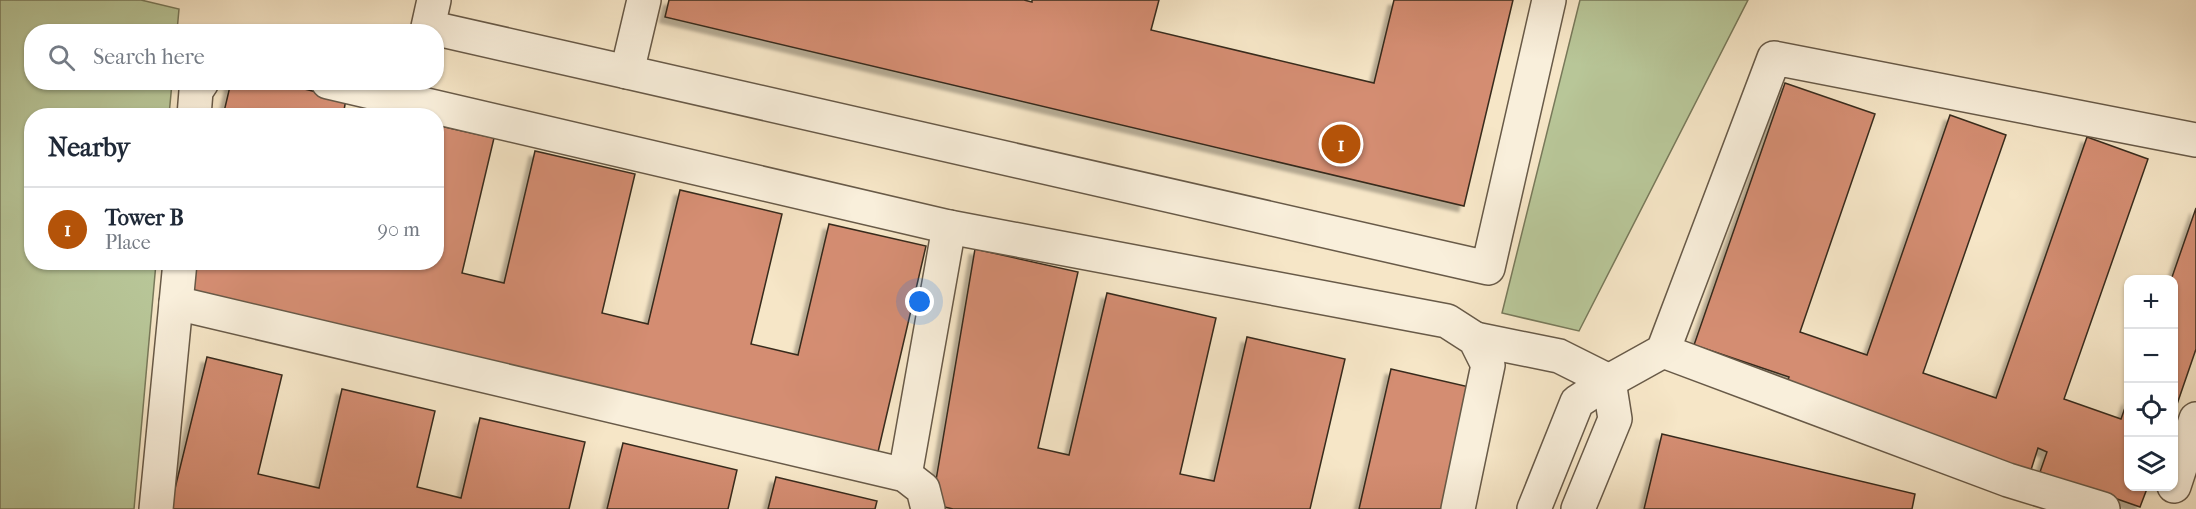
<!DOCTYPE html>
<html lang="en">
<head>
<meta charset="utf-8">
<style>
  body { margin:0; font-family:"IM FELL French Canon",serif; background:#f6f6f7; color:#1f2937 }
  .controls { position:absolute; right:18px; bottom:18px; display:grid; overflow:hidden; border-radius:12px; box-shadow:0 2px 4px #0004 }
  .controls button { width:54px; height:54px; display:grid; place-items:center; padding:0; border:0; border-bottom:2px solid #e0e1e3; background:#fff; color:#1f2937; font:30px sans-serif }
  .you { position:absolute; left:920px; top:302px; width:21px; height:21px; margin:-15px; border:4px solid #fff; border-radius:50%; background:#1a73e8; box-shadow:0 0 0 9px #1a73e833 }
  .badge { display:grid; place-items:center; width:39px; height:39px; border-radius:50%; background:#b45309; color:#fff; font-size:20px; font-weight:700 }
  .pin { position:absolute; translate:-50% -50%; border:3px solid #fff; box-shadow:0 2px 6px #0006 }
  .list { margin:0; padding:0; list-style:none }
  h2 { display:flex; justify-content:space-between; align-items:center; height:78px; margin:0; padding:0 24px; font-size:26px }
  h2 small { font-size:20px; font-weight:400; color:#747a83 }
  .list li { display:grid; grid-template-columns:39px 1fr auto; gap:18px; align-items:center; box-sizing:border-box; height:84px; padding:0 24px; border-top:2px solid #e0e1e3 }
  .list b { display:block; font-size:22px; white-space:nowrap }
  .list p { margin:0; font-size:20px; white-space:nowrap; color:#747a83 }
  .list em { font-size:20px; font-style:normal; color:#747a83 }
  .icon { flex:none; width:33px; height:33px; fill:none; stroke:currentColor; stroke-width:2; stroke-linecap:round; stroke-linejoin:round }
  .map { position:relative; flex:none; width:2196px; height:509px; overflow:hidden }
  .search { position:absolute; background:#fff; box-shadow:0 2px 4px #0004; left:24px; top:24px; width:420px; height:66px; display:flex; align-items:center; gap:15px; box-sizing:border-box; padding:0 21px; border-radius:24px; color:#747a83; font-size:22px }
  .panel { position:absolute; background:#fff; box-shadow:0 2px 4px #0004; left:24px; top:108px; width:420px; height:162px; border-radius:24px }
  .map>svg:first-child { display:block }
  .green { fill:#b8c698; stroke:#78795a; stroke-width:1.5 }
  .building { fill:#d48d72; stroke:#382c1d; stroke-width:1.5; filter:url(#shadow) }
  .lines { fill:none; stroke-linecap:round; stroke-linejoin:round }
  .street-casing { stroke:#685a48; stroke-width:36 }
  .street { stroke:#f9efdb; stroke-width:33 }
</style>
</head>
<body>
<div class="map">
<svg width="2196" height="509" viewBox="0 0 2196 509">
  <defs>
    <filter id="shadow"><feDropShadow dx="-5.5" dy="5.5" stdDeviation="1.5" flood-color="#0004"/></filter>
  </defs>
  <rect width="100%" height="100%" fill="#f6e6c7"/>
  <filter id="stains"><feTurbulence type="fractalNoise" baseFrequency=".00333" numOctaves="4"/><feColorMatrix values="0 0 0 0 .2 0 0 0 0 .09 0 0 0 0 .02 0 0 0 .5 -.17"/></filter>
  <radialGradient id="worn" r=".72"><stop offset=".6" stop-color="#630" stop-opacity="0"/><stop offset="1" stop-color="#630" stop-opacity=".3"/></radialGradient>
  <!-- green -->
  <g class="green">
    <path d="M0 0H141L179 9 177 31 32 32V82L172 83 169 115 32 116V262L156 263 134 509H0Z"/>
    <path d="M1580 0H1748L1579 331 1502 313Z"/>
  </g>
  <!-- building -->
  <g class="building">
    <path d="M669 0H1024L1032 2V0H1159L1151 30 1374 83 1394 0H1513L1464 206 665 17Z"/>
    <path d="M231 82H275L346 99 343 116H223Z"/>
    <path d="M1785 83 1875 114 1800 332 1867 355 1950 115 2006 135 1923 373 1996 398 2087 137 2148 159 2064 399 2121 419 2128 399V486H2148L2140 507 2040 472 2047 452 2038 448 2029 476 1784 392 1789 377 1694 345Z"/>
    <path d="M436 125 494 138 462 273 504 283 535 151 635 174 602 313 648 324 680 190 782 214 751 344 798 355 829 224 926 246 878 452 183 291 189 262H436Z"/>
    <path d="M2196 208V349L2174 413V280H2171Z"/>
    <path d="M975 249 1078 272 1038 448 1069 455 1107 293 1216 318 1180 474 1214 481 1247 337 1345 359 1310 509H953L932 504Z"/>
    <path d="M207 357 282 375 258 474 319 488 342 389 435 411 417 487 461 498 480 418 585 442 569 509H170Z"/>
    <path d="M1391 369 1478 389 1450 509H1359Z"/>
    <path d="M1662 434 1915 494 1912 509H1644Z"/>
    <path d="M623 443 737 470 728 509H607Z"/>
    <path d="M776 477 877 501 875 509H768Z"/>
  </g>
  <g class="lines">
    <defs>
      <g id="street">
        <path d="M434 0 428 27 627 72"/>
        <path d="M644 0 627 72 1488 268 1549 0"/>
        <path d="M328 82 949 227 1447 321 1475 339 1488 365 1458 509"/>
        <path d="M194 116 196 91 202 82"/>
        <path d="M176 303 905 475 923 489 928 509"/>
        <path d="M1475 339 1559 356 1609 381"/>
        <path d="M1663 351 2008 480 2103 509"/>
        <path d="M905 475 949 227"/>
        <path d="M2174 486 2196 419"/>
        <path d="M156 509 180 262"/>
        <path d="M1534 509 1577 402 1609 381 1663 351 1774 58 2196 140"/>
        <path d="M1578 509 1615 419 1609 381"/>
      </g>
    </defs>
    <!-- street casing -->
    <use href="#street" class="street-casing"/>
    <!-- street -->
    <use href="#street" class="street"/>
  </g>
  <rect width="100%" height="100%" filter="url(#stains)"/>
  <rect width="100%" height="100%" fill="url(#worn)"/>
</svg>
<div class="controls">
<button>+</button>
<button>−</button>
<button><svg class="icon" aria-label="locate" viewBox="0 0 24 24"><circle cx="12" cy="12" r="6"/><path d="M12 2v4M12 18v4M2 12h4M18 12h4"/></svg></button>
<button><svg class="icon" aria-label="layers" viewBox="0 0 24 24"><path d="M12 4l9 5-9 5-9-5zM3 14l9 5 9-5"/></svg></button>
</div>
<div class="you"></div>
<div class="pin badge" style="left:1341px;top:144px">1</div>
<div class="search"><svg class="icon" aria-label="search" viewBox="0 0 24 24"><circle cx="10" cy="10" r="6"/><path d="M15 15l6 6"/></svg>Search here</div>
<section class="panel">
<h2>Nearby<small></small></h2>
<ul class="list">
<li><span class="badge">1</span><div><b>Tower B</b><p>Place</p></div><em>90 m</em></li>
</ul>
</section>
</div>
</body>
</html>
